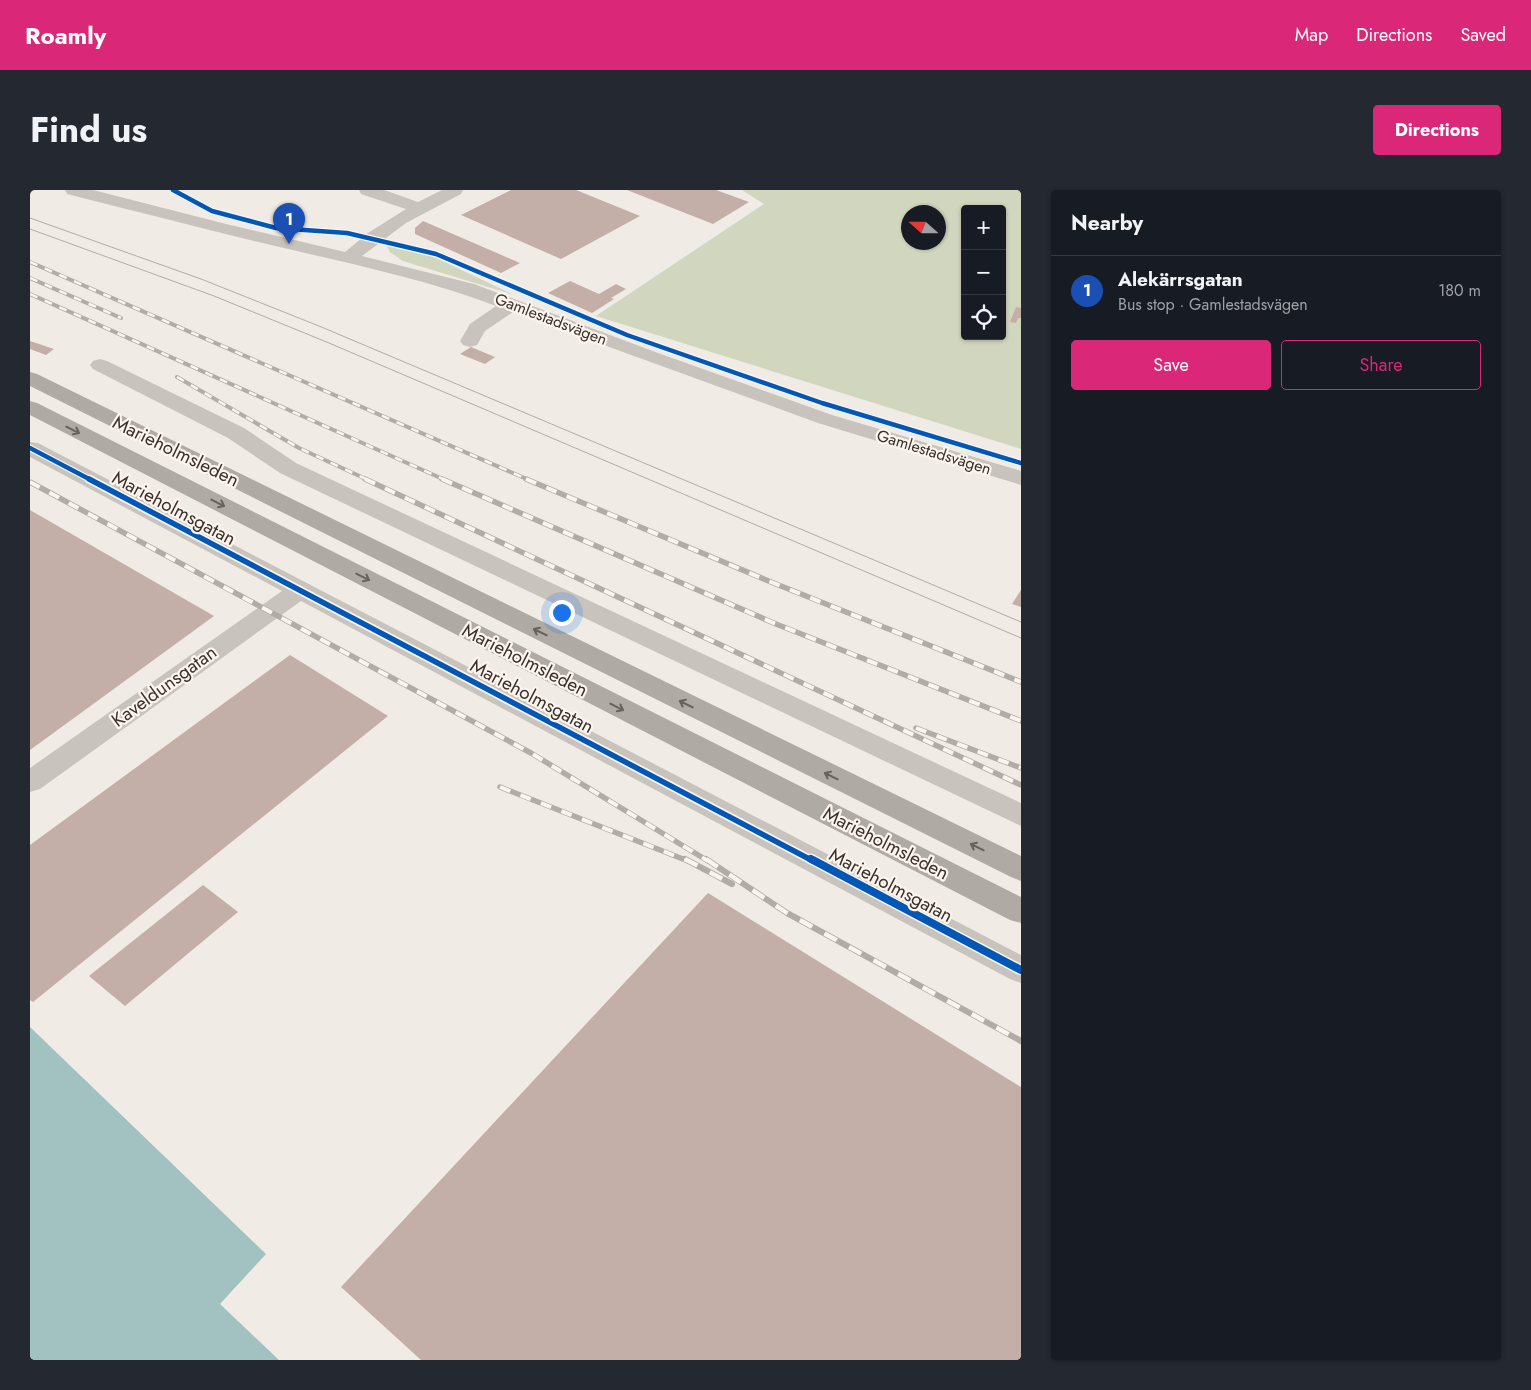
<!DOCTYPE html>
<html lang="en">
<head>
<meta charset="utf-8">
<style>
  body { margin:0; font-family:Jost,sans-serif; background:#242831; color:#f1f3f6 }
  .controls { position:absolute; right:15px; top:15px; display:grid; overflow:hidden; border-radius:5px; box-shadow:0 1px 4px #0004 }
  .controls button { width:45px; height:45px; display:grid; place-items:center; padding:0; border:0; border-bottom:1px solid #363941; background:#171b24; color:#f1f3f6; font:25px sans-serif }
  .compass { position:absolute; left:871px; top:15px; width:45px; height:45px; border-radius:50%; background:#171b24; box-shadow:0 1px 4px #0004; rotate:291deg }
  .you { position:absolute; left:531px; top:422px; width:18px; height:18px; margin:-12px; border:4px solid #fff; border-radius:50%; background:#1a73e8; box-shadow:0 0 0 8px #1a73e833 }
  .badge { display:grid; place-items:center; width:32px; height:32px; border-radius:50%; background:#db2777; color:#fff; font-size:16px; font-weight:700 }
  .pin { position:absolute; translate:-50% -41px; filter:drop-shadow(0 1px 2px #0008) }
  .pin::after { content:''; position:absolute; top:26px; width:18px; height:15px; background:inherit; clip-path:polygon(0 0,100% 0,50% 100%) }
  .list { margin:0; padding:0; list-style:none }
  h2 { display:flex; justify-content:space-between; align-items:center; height:65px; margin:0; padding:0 20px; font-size:21px }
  h2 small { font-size:16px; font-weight:400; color:#9ea1a6 }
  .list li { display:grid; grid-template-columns:32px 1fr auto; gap:15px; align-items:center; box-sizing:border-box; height:70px; padding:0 20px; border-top:1px solid #363941 }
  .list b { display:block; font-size:19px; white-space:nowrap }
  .list p { margin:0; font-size:16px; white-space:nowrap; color:#9ea1a6 }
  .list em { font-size:16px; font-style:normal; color:#9ea1a6 }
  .actions { display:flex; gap:10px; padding:15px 20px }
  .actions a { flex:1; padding:11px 0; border:1px solid #db2777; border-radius:5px; text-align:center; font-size:18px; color:#db2777 }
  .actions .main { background:#db2777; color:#fff }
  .icon { flex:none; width:28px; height:28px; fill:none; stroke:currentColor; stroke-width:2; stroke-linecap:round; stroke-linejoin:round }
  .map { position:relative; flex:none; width:991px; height:1170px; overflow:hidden; border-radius:5px }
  header { display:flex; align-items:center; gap:30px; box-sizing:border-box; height:70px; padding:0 25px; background:#db2777; color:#fff }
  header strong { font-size:24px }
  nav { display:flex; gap:28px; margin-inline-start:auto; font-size:18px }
  .intro { display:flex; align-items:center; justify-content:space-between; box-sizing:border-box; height:120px; padding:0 30px }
  h1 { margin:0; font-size:35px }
  .button { padding:12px 22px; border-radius:5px; background:#db2777; color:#fff; font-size:18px; font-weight:700 }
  main { display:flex; gap:30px; padding:0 30px }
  aside { flex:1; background:#171b24; border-radius:5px; box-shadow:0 1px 4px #0004 }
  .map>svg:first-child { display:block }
  .green { fill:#d1d6bf; fill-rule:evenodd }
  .water { fill:#a1c2c1 }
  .building { fill:#c3afa7 }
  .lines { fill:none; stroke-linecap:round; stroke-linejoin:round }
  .minor { fill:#c9c3be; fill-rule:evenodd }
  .highway { fill:#afaaa4; fill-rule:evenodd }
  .tram { stroke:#b1aca8; stroke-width:1 }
  .rail-far2-casing { stroke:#b1aca8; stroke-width:4 }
  .rail-far1-casing { stroke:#b1aca8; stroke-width:5.5 }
  .rail-casing { stroke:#b1aca8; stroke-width:6 }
  .rail-far2 { stroke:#fbf5ee; stroke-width:2.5; stroke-dasharray:8; stroke-linecap:butt }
  .rail-far1 { stroke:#fbf5ee; stroke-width:4; stroke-dasharray:11; stroke-linecap:butt }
  .rail { stroke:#fbf5ee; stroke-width:4.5; stroke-dasharray:14; stroke-linecap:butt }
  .cycleway-far2-casing { stroke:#fbf5ee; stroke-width:7 }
  .cycleway-far1-casing { stroke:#fbf5ee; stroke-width:9 }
  .cycleway-casing { stroke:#fbf5ee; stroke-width:11 }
  .cycleway-far2 { stroke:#0057b8; stroke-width:4.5 }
  .cycleway-far1 { stroke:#0057b8; stroke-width:5.5 }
  .cycleway { stroke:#0057b8; stroke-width:8 }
  .oneway { stroke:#69615b }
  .labels { text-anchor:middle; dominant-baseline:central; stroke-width:4.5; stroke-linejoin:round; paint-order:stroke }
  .far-street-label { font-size:16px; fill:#3b302b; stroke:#fbf5ee }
  .street-label { font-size:19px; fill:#3b302b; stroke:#fbf5ee }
</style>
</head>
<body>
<header>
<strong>Roamly</strong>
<nav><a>Map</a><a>Directions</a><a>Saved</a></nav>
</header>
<div class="intro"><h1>Find us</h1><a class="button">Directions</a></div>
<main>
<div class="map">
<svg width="991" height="1170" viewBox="0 0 991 1170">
  <rect width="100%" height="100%" fill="#f0ebe5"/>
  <!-- green -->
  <g class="green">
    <path d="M712 0H991V259L566 126 734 14ZM935 19H972V146H935ZM878 22H908V52H878Z"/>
    <path d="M357 56 404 67 484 105 373 71 360 62Z"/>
  </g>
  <!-- water -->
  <path class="water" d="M0 837 236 1064 190 1114 249 1170H0Z"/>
  <!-- building -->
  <g class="building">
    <path d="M481 0H546L610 26 531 69 431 25Z"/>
    <path d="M597 0H686L719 12 683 34Z"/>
    <path d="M393 31 490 73 471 83 385 44V38Z"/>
    <path d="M540 91 569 104 586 94 596 99 581 108 584 109 562 123 518 103Z"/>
    <path d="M986 117 991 118V128H988L986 133 980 132Z"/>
    <path d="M0 151 24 159 16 165 0 159Z"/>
    <path d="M441 157 465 167 455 174 430 164Z"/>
    <path d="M0 320 184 426 0 560Z"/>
    <path d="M991 400V417L982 414Z"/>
    <path d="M260 465 358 526 3 812 0 810V655Z"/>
    <path d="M173 695 208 722 95 816 59 786Z"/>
    <path d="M678 703 991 897V1170H391L311 1097Z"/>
  </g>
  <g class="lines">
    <!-- minor -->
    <g class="minor">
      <path d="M35 0H63L196 34 315 62 338 43 376 19 331 4 329 0H354L388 12 412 0H433L431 4 376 33 332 66 444 94 628 163 802 225 991 281V295L788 233 483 122 455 141 447 155 440 157 433 155 430 151 440 134 466 116C398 90 326 75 254 58 181 41 109 22 37 4Z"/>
      <path d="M70 169 77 171 214 238 266 273 991 613V636L250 283 198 248 63 179 60 175 63 171Z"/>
      <path d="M0 252 8 253 991 765V793L980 789 271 411 10 599 0 602V578L252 401 0 267Z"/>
    </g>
    <!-- highway -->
    <g class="highway">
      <path d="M0 182 7 184 991 666V691L981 687 0 196Z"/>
      <path d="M0 211 7 213 991 707V733L980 730 0 225Z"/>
    </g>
    <!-- tram -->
    <g class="tram">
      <path d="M0 28 171 89 289 136 991 432"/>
      <path d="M0 39 184 106 299 153 991 448"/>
    </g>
    <defs>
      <g id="rail-far2">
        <path d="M0 72 499 290"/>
        <path d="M0 88 91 128"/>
        <path d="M0 104 415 290"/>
        <path d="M147 187 269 258 338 290"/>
      </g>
      <g id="rail-far1">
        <path d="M335 289 991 595"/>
        <path d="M412 289 746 434 991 531"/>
        <path d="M496 289 741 392 991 492"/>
        <path d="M0 292 501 563 678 671"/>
        <path d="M886 538 991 578"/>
        <path d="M470 597 658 671"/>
      </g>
      <g id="rail">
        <path d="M655 669 702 694"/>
        <path d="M676 669 757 723 991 851"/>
      </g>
    </defs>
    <!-- rail-far2 casing -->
    <use href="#rail-far2" class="rail-far2-casing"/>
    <!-- rail-far1 casing -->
    <use href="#rail-far1" class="rail-far1-casing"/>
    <!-- rail casing -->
    <use href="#rail" class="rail-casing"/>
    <!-- rail-far2 -->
    <use href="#rail-far2" class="rail-far2"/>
    <!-- rail-far1 -->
    <use href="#rail-far1" class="rail-far1"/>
    <!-- rail -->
    <use href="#rail" class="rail"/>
    <defs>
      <g id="cycleway-far2">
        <path d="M143 0 182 21 246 38 317 43 406 64 597 145 792 213 991 273"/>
        <path d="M0 258 61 290"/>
      </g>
      <path id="cycleway-far1" d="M59 289 783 671"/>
      <path id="cycleway" d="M781 669 991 780"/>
    </defs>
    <!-- cycleway-far2 casing -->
    <use href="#cycleway-far2" class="cycleway-far2-casing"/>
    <!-- cycleway-far1 casing -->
    <use href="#cycleway-far1" class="cycleway-far1-casing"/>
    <!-- cycleway casing -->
    <use href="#cycleway" class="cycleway-casing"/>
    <!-- cycleway-far2 -->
    <use href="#cycleway-far2" class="cycleway-far2"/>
    <!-- cycleway-far1 -->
    <use href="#cycleway-far1" class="cycleway-far1"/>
    <!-- cycleway -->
    <use href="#cycleway" class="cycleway"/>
  </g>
  <!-- one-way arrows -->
  <defs><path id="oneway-shaft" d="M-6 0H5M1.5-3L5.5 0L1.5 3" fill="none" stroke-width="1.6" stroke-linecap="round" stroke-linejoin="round" transform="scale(1.25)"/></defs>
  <g class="oneway">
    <use href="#oneway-shaft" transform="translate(43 240) rotate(27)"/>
    <use href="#oneway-shaft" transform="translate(188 313) rotate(27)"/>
    <use href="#oneway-shaft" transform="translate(333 387) rotate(27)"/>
    <use href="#oneway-shaft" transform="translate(510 442) rotate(-154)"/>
    <use href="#oneway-shaft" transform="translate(656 514) rotate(-154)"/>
    <use href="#oneway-shaft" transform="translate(587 517) rotate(27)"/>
    <use href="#oneway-shaft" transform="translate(801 586) rotate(-154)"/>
    <use href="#oneway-shaft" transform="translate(947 657) rotate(-154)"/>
  </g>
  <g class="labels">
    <!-- far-street labels -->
    <g class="far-street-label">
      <text transform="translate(521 129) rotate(21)">Gamlestadsvägen</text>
      <text transform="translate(904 262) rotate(17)">Gamlestadsvägen</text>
    </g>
    <!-- street labels -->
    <g class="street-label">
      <text transform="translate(146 261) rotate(26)">Marieholmsleden</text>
      <text transform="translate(144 318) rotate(28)">Marieholmsgatan</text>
      <text transform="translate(495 470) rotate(27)">Marieholmsleden</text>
      <text transform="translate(134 496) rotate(-36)">Kaveldunsgatan</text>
      <text transform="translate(502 506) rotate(28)">Marieholmsgatan</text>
      <text transform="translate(856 653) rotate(27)">Marieholmsleden</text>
      <text transform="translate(861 695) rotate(28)">Marieholmsgatan</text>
    </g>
  </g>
</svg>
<div class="controls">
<button>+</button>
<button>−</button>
<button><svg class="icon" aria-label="locate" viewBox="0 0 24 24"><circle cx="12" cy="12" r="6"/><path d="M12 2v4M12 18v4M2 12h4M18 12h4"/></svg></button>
</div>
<svg class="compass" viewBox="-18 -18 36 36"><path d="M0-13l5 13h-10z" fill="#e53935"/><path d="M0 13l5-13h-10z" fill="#9ea1a6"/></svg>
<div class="you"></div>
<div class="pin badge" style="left:259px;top:54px;background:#1a4fb4">1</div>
</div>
<aside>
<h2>Nearby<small></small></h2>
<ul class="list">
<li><span class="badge" style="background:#1a4fb4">1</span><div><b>Alekärrsgatan</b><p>Bus stop · Gamlestadsvägen</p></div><em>180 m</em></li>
</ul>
<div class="actions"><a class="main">Save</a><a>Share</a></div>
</aside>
</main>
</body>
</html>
